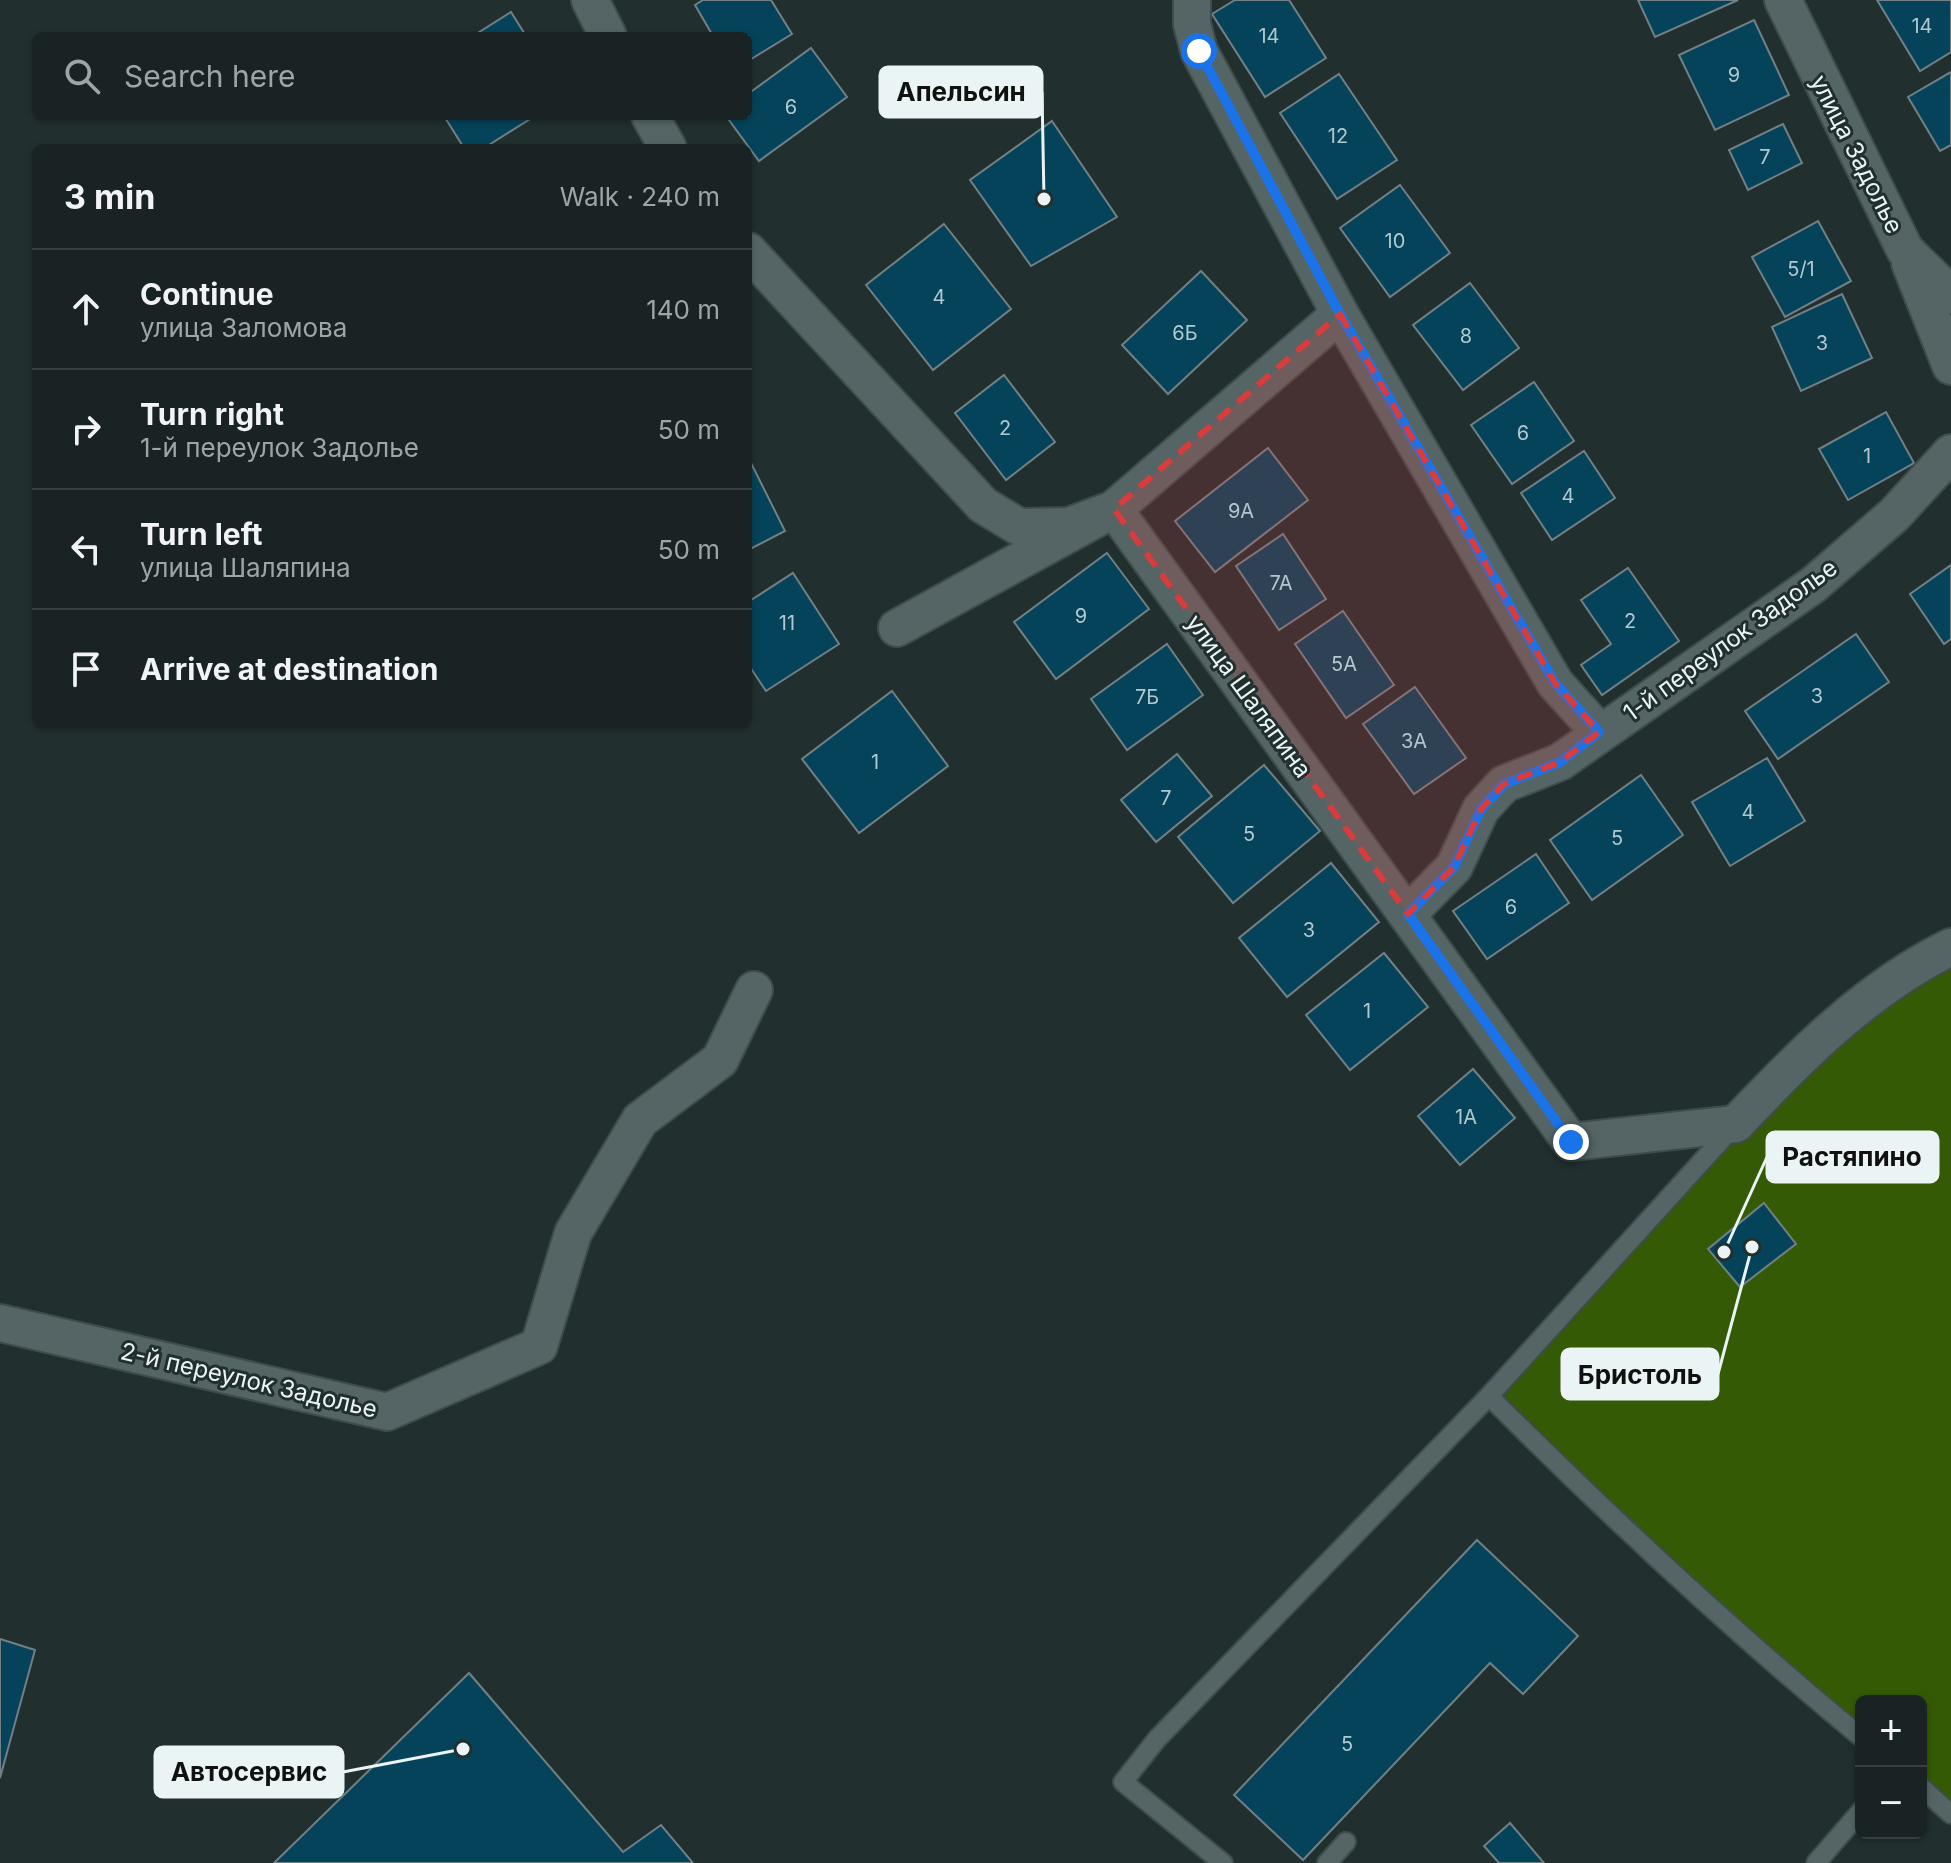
<!DOCTYPE html>
<html lang="en">
<head>
<meta charset="utf-8">
<style>
  body { margin:0; font-family:Inter,sans-serif; background:#222b2b; color:#f1f3f6 }
  .controls { position:absolute; right:24px; bottom:24px; display:grid; overflow:hidden; border-radius:12px; box-shadow:0 2px 6px #0004 }
  .controls button { width:72px; height:72px; display:grid; place-items:center; padding:0; border:0; border-bottom:2px solid #374041; background:#192323; color:#f1f3f6; font:40px sans-serif }
  .stop { position:absolute; width:24px; height:24px; margin:-18px; border:6px solid #1a73e8; border-radius:50%; background:#fff }
  .stop.end { background:#1a73e8; border-color:#fff; box-shadow:0 2px 8px #0008 }
  .list { margin:0; padding:0; list-style:none }
  h2 { display:flex; justify-content:space-between; align-items:center; height:104px; margin:0; padding:0 32px; font-size:34px }
  h2 small { font-size:26px; font-weight:400; color:#9fa4a6 }
  .list li { display:grid; grid-template-columns:52px 1fr auto; gap:24px; align-items:center; box-sizing:border-box; height:120px; padding:0 32px; border-top:2px solid #374041 }
  .list b { display:block; font-size:30px; white-space:nowrap }
  .list p { margin:0; font-size:26px; white-space:nowrap; color:#9fa4a6 }
  .list em { font-size:26px; font-style:normal; color:#9fa4a6 }
  .icon { flex:none; width:44px; height:44px; fill:none; stroke:currentColor; stroke-width:2; stroke-linecap:round; stroke-linejoin:round }
  .map { position:relative; flex:none; width:1951px; height:1863px; overflow:hidden }
  .search { position:absolute; background:#192323; box-shadow:0 2px 6px #0004; left:32px; top:32px; width:720px; height:88px; display:flex; align-items:center; gap:20px; box-sizing:border-box; padding:0 28px; border-radius:12px; color:#9fa4a6; font-size:30px }
  .panel { position:absolute; background:#192323; box-shadow:0 2px 6px #0004; left:32px; top:144px; width:720px; height:584px; border-radius:12px }
  .map>svg:first-child { display:block }
  .green { fill:#345a06 }
  .building { fill:#05435a; stroke:#728086; stroke-width:2 }
  .lines { fill:none; stroke-linecap:round; stroke-linejoin:round }
  .service-casing { stroke:#3f4c4c; stroke-width:22 }
  .minor-casing { stroke:#3f4c4c; stroke-width:40 }
  .service { stroke:#556565; stroke-width:18 }
  .minor { stroke:#556565; stroke-width:36 }
  .route { stroke:#1a73e8; stroke-width:10 }
  .marked { fill:#d83c3c; fill-opacity:0.2; stroke:#d83c3c; stroke-width:6; stroke-dasharray:16 10; stroke-linejoin:round }
  .labels { text-anchor:middle; dominant-baseline:central; stroke-width:6; stroke-linejoin:round; paint-order:stroke }
  .number-label { font-size:20px; fill:#b2c8ce }
  .street-label { font-size:24px; fill:#ebf4f4; stroke:#212f2f }
  .leader { fill:none; stroke:#ebf4f4; stroke-width:3 }
  .callout-dot { fill:#ebf4f4; stroke:#212f2f; stroke-width:3 }
  .callout { fill:#ebf4f4; stroke:#ebf4f4; stroke-width:3 }
  .callout-label { font-size:26px; text-anchor:middle; font-weight:bold; fill:#111 }
</style>
</head>
<body>
<div class="map">
<svg width="1951" height="1863" viewBox="0 0 1951 1863">
  <rect width="100%" height="100%" fill="#212f2f"/>
  <!-- green -->
  <path class="green" d="M1951 947V1814L1921 1787V1701H1861V1737L1489 1396 1736 1124Z"/>
  <!-- building -->
  <g class="building">
    <path d="M703 0H771L792 34 748 61V36H713L695 5Z"/>
    <path d="M1235 0H1289L1326 58 1265 97 1212 14Z"/>
    <path d="M1638 0H1738L1655 37Z"/>
    <path d="M1877 0H1951V52L1920 71Z"/>
    <path d="M511 12 526 36H473Z"/>
    <path d="M1754 20 1789 95 1715 130 1679 55Z"/>
    <path d="M811 48 847 97 759 161 726 116H748V94Z"/>
    <path d="M1951 72V145L1940 151 1908 97Z"/>
    <path d="M1339 74 1397 160 1337 199 1280 113Z"/>
    <path d="M444 116H535L484 148H464Z"/>
    <path d="M1052 121 1117 217 1031 266 970 180Z"/>
    <path d="M1783 124 1802 163 1748 190 1729 150Z"/>
    <path d="M1400 185 1450 253 1390 297 1340 228Z"/>
    <path d="M1818 221 1851 281 1785 317 1752 257Z"/>
    <path d="M944 224 1011 309 933 370 866 285Z"/>
    <path d="M1201 271 1247 320 1168 394 1122 345Z"/>
    <path d="M1470 283 1519 348 1463 390 1413 325Z"/>
    <path d="M1842 294 1872 358 1801 391 1772 327Z"/>
    <path d="M1004 375 1055 442 1006 480 955 413Z"/>
    <path d="M1534 382 1574 441 1512 484 1471 425Z"/>
    <path d="M1886 412 1914 463 1848 500 1819 449Z"/>
    <path d="M1268 448 1308 500 1215 572 1175 521Z"/>
    <path d="M1584 451 1615 498 1552 540 1521 493Z"/>
    <path d="M748 457 785 531 748 550Z"/>
    <path d="M1283 534 1326 599 1279 630 1236 566Z"/>
    <path d="M1107 553 1149 609 1056 679 1014 622Z"/>
    <path d="M1951 565V639L1944 644 1910 594Z"/>
    <path d="M1628 568 1679 641 1602 695 1581 665 1611 644 1581 600Z"/>
    <path d="M793 573 839 644 766 691 748 664V602Z"/>
    <path d="M1343 611 1394 685 1346 718 1295 644Z"/>
    <path d="M1856 634 1889 682 1778 759 1745 711Z"/>
    <path d="M1167 644 1203 695 1127 750 1091 699Z"/>
    <path d="M1415 687 1466 758 1414 794 1363 724Z"/>
    <path d="M892 691 948 766 859 833 802 759Z"/>
    <path d="M1177 754 1212 796 1156 842 1121 800Z"/>
    <path d="M1767 758 1805 821 1730 866 1692 802Z"/>
    <path d="M1264 765 1320 831 1233 903 1178 837Z"/>
    <path d="M1641 775 1683 835 1592 900 1550 840Z"/>
    <path d="M1536 854 1569 903 1487 959 1453 911Z"/>
    <path d="M1331 863 1379 922 1287 997 1239 938Z"/>
    <path d="M1384 953 1428 1007 1350 1070 1306 1015Z"/>
    <path d="M1473 1069 1515 1118 1460 1165 1418 1116Z"/>
    <path d="M1764 1203 1796 1244 1740 1287 1708 1249Z"/>
    <path d="M1477 1540 1578 1636 1523 1694 1490 1663 1303 1860 1234 1795Z"/>
    <path d="M0 1639 35 1650 0 1778Z"/>
    <path d="M469 1673 623 1852 661 1825 693 1863H274Z"/>
    <path d="M1510 1823 1544 1863H1499L1484 1846Z"/>
  </g>
  <g class="lines">
    <defs>
      <g id="service">
        <path d="M1489 1396C1608 1515 1731 1630 1861 1737"/>
        <path d="M1921 1787 1951 1814"/>
        <path d="M1223 1863 1123 1782 1157 1739 1489 1396 1734 1126"/>
        <path d="M1327 1863 1346 1842"/>
        <path d="M1816 1863 1861 1811"/>
      </g>
      <g id="minor">
        <path d="M590 0 608 36"/>
        <path d="M1192 0V24L1199 51 1340 314 1555 683 1599 732"/>
        <path d="M1783 0 1905 250 1951 295"/>
        <path d="M650 116 668 148"/>
        <path d="M748 251 983 505 1019 527 1069 526 1114 509 1571 1142 1736 1124C1799 1057 1867 988 1951 947"/>
        <path d="M1910 263 1951 366"/>
        <path d="M897 628 1114 509 1340 314"/>
        <path d="M1408 914 1454 867 1481 809 1504 784 1560 762 1813 585 1894 515 1951 453"/>
        <path d="M0 1323 387 1412 539 1346 573 1233 640 1120 720 1060 754 990"/>
      </g>
    </defs>
    <!-- service casing -->
    <use href="#service" class="service-casing"/>
    <!-- minor casing -->
    <use href="#minor" class="minor-casing"/>
    <!-- service -->
    <use href="#service" class="service"/>
    <!-- minor -->
    <use href="#minor" class="minor"/>
  </g>
  <g class="lines">
    <!-- route -->
    <path class="route" d="M1199 51 1340 314 1555 683 1599 732 1560 762 1504 784 1481 809 1454 867 1408 914 1571 1142"/>
  </g>
  <!-- marked area -->
  <path class="marked" d="M1340 314 1555 683 1599 732 1560 762 1504 784 1481 809 1454 867 1408 914 1114 509Z"/>
  <g class="labels">
    <!-- number labels -->
    <g class="number-label">
      <text x="1922" y="26">14</text>
      <text x="1269" y="36">14</text>
      <text x="1734" y="75">9</text>
      <text x="791" y="107">6</text>
      <text x="1338" y="136">12</text>
      <text x="1765" y="157">7</text>
      <text x="1395" y="241">10</text>
      <text x="1801" y="269">5/1</text>
      <text x="939" y="297">4</text>
      <text x="1185" y="333">6Б</text>
      <text x="1466" y="336">8</text>
      <text x="1822" y="343">3</text>
      <text x="1005" y="428">2</text>
      <text x="1523" y="433">6</text>
      <text x="1867" y="456">1</text>
      <text x="1568" y="496">4</text>
      <text x="1241" y="511">9А</text>
      <text x="1281" y="583">7А</text>
      <text x="1081" y="616">9</text>
      <text x="1630" y="621">2</text>
      <text x="787" y="623">11</text>
      <text x="1344" y="664">5А</text>
      <text x="1817" y="696">3</text>
      <text x="1147" y="697">7Б</text>
      <text x="1414" y="741">3А</text>
      <text x="875" y="762">1</text>
      <text x="1166" y="798">7</text>
      <text x="1748" y="812">4</text>
      <text x="1249" y="834">5</text>
      <text x="1617" y="838">5</text>
      <text x="1511" y="907">6</text>
      <text x="1309" y="930">3</text>
      <text x="1367" y="1011">1</text>
      <text x="1466" y="1117">1А</text>
      <text x="1347" y="1744">5</text>
    </g>
    <!-- street labels -->
    <g class="street-label">
      <text transform="translate(1857 154) rotate(63)">улица Задолье</text>
      <text transform="translate(1730 640) rotate(-36)">1-й переулок Задолье</text>
      <text transform="translate(1249 696) rotate(54)">улица Шаляпина</text>
      <text transform="translate(249 1380) rotate(13)">2-й переулок Задолье</text>
    </g>
  </g>
  <!-- callouts -->
  <path class="leader" d="M1044 199L1042 92M1724 1252L1767 1157M1752 1247L1718 1374M463 1749L343 1772"/>
  <g class="callout-dot">
    <circle cx="1044" cy="199" r="8"/>
    <circle cx="1724" cy="1252" r="8"/>
    <circle cx="1752" cy="1247" r="8"/>
    <circle cx="463" cy="1749" r="8"/>
  </g>
  <g class="callout">
    <rect x="880" y="67" width="162" height="50" rx="8"/>
    <rect x="1767" y="1132" width="171" height="50" rx="8"/>
    <rect x="1562" y="1349" width="156" height="50" rx="8"/>
    <rect x="155" y="1747" width="188" height="50" rx="8"/>
  </g>
  <g class="callout-label">
    <text x="961" y="101">Апельсин</text>
    <text x="1852" y="1166">Растяпино</text>
    <text x="1640" y="1384">Бристоль</text>
    <text x="249" y="1781">Автосервис</text>
  </g>
</svg>
<div class="controls">
<button>+</button>
<button>−</button>
</div>
<div class="stop" style="left:1199px;top:51px"></div>
<div class="stop end" style="left:1571px;top:1142px"></div>
<div class="search"><svg class="icon" aria-label="search" viewBox="0 0 24 24"><circle cx="10" cy="10" r="6"/><path d="M15 15l6 6"/></svg>Search here</div>
<section class="panel">
<h2>3 min<small>Walk · 240 m</small></h2>
<ul class="list">
<li><svg class="icon" aria-label="ahead" viewBox="0 0 24 24"><path d="M12 20V5M6 11l6-6 6 6"/></svg><div><b>Continue</b><p>улица Заломова</p></div><em>140 m</em></li>
<li><svg class="icon" aria-label="right" viewBox="0 0 24 24"><path d="M7 20v-9h11M14 6l5 5-5 5"/></svg><div><b>Turn right</b><p>1-й переулок Задолье</p></div><em>50 m</em></li>
<li><svg class="icon" aria-label="left" viewBox="0 0 24 24"><path d="M17 20v-9H6M10 6l-5 5 5 5"/></svg><div><b>Turn left</b><p>улица Шаляпина</p></div><em>50 m</em></li>
<li><svg class="icon" aria-label="arrive" viewBox="0 0 24 24"><path d="M6 21V4h12l-3 4 3 4H6"/></svg><div><b>Arrive at destination</b></div></li>
</ul>
</section>
</div>
</body>
</html>
